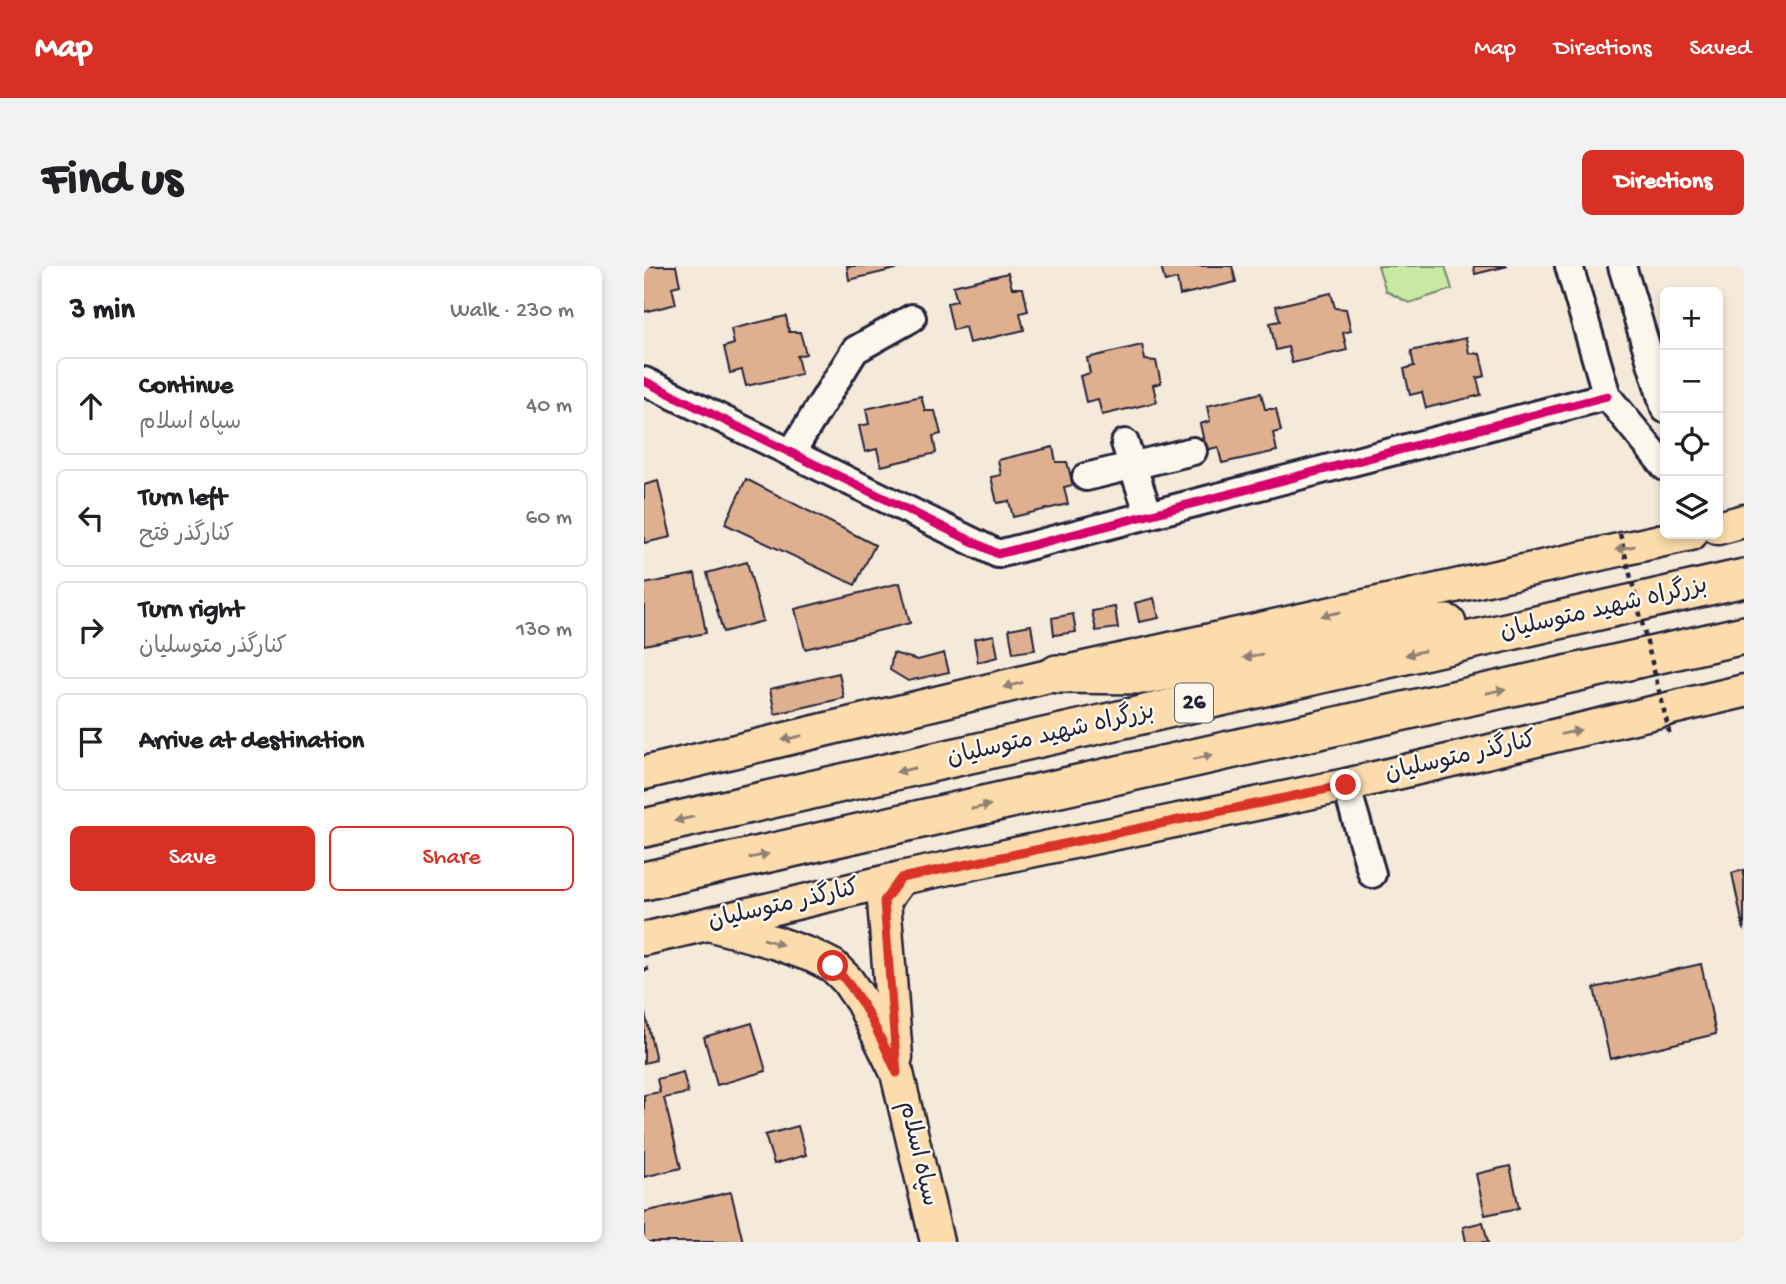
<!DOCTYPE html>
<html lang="en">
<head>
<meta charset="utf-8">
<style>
  body { margin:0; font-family:"Gochi Hand","Playpen Sans Arabic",sans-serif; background:#f2f2f2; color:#202124 }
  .controls { position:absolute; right:21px; top:21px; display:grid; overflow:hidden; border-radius:10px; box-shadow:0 4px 10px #0003 }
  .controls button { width:63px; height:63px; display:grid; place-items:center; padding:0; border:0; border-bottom:2px solid #e0e0e0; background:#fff; color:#202124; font:35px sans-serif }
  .stop { position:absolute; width:21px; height:21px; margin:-16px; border:5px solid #d93025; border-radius:50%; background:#fff }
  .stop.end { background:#d93025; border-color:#fff; box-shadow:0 2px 7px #0008 }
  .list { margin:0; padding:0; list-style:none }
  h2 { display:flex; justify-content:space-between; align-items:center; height:91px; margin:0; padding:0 28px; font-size:30px }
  h2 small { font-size:23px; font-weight:400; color:#757577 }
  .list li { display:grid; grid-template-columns:46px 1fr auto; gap:21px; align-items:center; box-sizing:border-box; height:98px; margin:0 14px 14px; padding:0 14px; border:2px solid #e0e0e0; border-radius:10px }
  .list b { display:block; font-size:26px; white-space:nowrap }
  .list p { margin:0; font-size:23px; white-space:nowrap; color:#757577 }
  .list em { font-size:23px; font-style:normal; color:#757577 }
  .actions { display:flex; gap:14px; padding:21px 28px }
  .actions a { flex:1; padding:16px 0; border:2px solid #d93025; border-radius:10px; text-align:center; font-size:24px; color:#d93025 }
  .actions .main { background:#d93025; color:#fff }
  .icon { flex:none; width:38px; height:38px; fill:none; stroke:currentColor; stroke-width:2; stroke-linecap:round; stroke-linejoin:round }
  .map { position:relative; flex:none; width:1100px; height:976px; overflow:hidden; border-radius:10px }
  header { display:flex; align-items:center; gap:42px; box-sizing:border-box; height:98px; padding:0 35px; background:#d93025; color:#fff }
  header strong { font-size:33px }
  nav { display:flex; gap:38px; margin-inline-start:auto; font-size:24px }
  .intro { display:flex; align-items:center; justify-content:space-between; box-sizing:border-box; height:168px; padding:0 42px }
  h1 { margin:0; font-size:49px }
  .button { padding:18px 32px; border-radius:10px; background:#d93025; color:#fff; font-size:24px; font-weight:700 }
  main { display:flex; gap:42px; padding:0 42px }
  aside { flex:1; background:#fff; border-radius:10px; box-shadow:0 4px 10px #0003 }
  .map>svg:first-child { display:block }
  .green { fill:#c8e9a1; stroke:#75866e; stroke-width:2 }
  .building { fill:#dfb090; stroke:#22223b; stroke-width:2 }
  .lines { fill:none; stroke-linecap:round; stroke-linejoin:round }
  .minor-casing { stroke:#22223b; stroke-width:32 }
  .major-casing { stroke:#22223b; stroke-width:37 }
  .highway-casing { stroke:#22223b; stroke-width:42 }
  .path { stroke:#22223b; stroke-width:4.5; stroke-dasharray:5 5; stroke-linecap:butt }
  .minor { stroke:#fbf7ec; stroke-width:26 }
  .major { stroke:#fcdcac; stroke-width:32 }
  .highway { stroke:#fcdcac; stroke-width:37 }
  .path-bridge { stroke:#22223b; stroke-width:4.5; stroke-dasharray:5 5; stroke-linecap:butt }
  .cycleway-casing { stroke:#fbf7ec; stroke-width:13 }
  .cycleway { stroke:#d6006c; stroke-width:9 }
  .oneway { fill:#8f7f74 }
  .route { stroke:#d93025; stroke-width:9 }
  .labels { text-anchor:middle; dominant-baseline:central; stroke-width:5; stroke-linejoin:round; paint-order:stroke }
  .shield { fill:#fbf7ec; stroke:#636270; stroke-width:2 }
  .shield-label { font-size:23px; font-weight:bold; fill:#22223b }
  .street-label { font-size:24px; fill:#22223b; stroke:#fbf7ec }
</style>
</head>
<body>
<header>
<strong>Map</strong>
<nav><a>Map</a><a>Directions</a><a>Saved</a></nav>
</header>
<div class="intro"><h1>Find us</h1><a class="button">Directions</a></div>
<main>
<aside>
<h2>3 min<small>Walk · 230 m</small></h2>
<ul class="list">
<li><svg class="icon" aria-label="ahead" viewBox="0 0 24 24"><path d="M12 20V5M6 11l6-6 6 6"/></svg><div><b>Continue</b><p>سپاه اسلام</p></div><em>40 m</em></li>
<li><svg class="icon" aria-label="left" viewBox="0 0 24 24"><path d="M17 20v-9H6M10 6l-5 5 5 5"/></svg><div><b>Turn left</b><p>کنارگذر فتح</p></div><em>60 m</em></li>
<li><svg class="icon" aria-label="right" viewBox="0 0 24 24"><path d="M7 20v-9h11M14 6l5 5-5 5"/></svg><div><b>Turn right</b><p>کنارگذر متوسلیان</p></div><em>130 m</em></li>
<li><svg class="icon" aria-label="arrive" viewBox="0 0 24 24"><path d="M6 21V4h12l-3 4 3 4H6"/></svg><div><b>Arrive at destination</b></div></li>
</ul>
<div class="actions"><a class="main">Save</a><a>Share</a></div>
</aside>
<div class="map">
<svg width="1100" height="976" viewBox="0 0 1100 976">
  <rect width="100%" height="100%" fill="#f5e9da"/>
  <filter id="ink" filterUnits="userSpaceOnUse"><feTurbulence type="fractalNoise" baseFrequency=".0143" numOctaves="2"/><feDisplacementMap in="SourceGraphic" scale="14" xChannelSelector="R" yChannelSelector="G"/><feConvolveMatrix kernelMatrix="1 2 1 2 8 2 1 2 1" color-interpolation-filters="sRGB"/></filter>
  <g filter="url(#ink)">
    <!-- green -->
    <path class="green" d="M734 0H801L808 23 765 37 742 25Z"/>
    <!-- building -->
    <g class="building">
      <path d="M0 0H32L36 19 28 21 32 38 0 46Z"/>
      <path d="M203 0H264L205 14Z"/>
      <path d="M517 0H588L592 16 536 29 533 13 521 16Z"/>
      <path d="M830 0H864L831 8Z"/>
      <path d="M364 7 368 22H379L384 45 376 47 380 64 325 77 321 61 309 64 303 37 313 35 309 20Z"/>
      <path d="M687 27 691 42 702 43 707 65 699 67 703 84 648 97 644 81 632 84 626 57 636 55 632 40Z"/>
      <path d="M142 50 145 66H156L162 88 153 90 157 108 102 120 98 104 86 107 80 81 90 78 87 63Z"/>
      <path d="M822 72 825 87 836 88 841 110 833 112 837 129 782 142 778 126 766 129 760 103 770 100 767 85Z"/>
      <path d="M498 79 501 94 512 95 517 117 509 119 513 136 458 149 454 133 442 136 436 110 446 107 443 92Z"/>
      <path d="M617 127 621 143H632L637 165 629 167 633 185 578 197 574 181 562 184 556 158 566 155 563 140Z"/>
      <path d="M277 130 281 145H291L297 168 289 170 292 187 237 200 233 183 221 186 215 160 225 158 222 143Z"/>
      <path d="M409 181 412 196H423L429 219 420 221 424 238 369 251 365 235 353 237 347 211 357 209 354 194Z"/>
      <path d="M102 213 231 279 211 319 81 258Z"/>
      <path d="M14 215 27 271 0 277V219Z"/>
      <path d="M103 296 119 355 79 366 63 307Z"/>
      <path d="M51 308 62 367 0 379V318Z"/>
      <path d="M256 317 266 357 161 383 151 343Z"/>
      <path d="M510 332 515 352 495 356 491 337Z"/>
      <path d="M471 341 474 362 452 365 448 345Z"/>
      <path d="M429 348 432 366 410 369 408 352Z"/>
      <path d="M387 359 391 384 369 387 365 363Z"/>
      <path d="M350 369 354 391 334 396 330 373Z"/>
      <path d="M249 387 274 394 300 387 305 406 264 415 246 404Z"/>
      <path d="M195 407 200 432 131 448 126 423Z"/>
      <path d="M1100 604V665L1088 607Z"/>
      <path d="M1057 698 1072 768 966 793 950 722Z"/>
      <path d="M0 743 12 794 0 797Z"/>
      <path d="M108 757 122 805 73 819 60 771Z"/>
      <path d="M39 806 44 827 20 832 37 902 0 911V829L16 826 13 813Z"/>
      <path d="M154 860 162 889 130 898 121 869Z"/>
      <path d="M866 900 875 942 841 949 832 908Z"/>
      <path d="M87 926 99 976H0V946Z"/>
      <path d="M839 956 844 976H822L819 961Z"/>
    </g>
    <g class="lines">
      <defs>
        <g id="minor">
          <path d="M925 0 963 130 1021 201"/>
          <path d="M978 0 1021 143"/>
          <path d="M0 115 354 288 963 130"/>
          <path d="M481 177 505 249"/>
          <path d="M147 187 211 84 268 52"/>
          <path d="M442 211 549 185"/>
          <path d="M702 519 728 608"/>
        </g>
        <g id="major">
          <path d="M1074 262 1100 255"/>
          <path d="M0 507 413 408 1047 268"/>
          <path d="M68 659 133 677 169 690 189 700 203 714 218 736 253 807 293 976"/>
          <path d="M0 673 257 612 702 519 1100 425"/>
          <path d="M252 791 240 635 257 612"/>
        </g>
        <g id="highway">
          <path d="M413 408 502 409 783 359 803 358"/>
          <path d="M0 562 1100 312"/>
          <path d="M0 615 1100 369"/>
        </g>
      </defs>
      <!-- minor casing -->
      <use href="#minor" class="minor-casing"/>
      <!-- major casing -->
      <use href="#major" class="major-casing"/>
      <!-- highway casing -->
      <use href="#highway" class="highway-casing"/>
      <!-- path -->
      <path class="path" d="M0 704 6 702"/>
      <!-- minor -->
      <use href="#minor" class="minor"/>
      <!-- major -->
      <use href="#major" class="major"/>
      <!-- highway -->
      <use href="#highway" class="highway"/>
      <!-- path-bridge -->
      <path class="path-bridge" d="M976 268 1026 469"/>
      <defs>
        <path id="cycleway" d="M0 115 354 288 963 130"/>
      </defs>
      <!-- cycleway casing -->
      <use href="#cycleway" class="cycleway-casing"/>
      <!-- cycleway -->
      <use href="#cycleway" class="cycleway"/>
    </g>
    <!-- one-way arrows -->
    <defs><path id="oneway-solid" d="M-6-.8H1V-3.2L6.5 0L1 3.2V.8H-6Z" transform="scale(1.75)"/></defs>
    <g class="oneway">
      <use href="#oneway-solid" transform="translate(981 282) rotate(168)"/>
      <use href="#oneway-solid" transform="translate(687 348) rotate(168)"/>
      <use href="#oneway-solid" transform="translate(771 387) rotate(167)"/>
      <use href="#oneway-solid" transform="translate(609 390) rotate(170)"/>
      <use href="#oneway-solid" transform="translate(369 419) rotate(166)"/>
      <use href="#oneway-solid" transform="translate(852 425) rotate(-13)"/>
      <use href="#oneway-solid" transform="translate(927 466) rotate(-13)"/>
      <use href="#oneway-solid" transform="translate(148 472) rotate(167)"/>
      <use href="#oneway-solid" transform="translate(559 491) rotate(-13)"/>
      <use href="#oneway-solid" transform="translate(262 504) rotate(167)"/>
      <use href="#oneway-solid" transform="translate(337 541) rotate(-12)"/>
      <use href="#oneway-solid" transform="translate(40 553) rotate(167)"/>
      <use href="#oneway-solid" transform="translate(115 590) rotate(-12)"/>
      <use href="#oneway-solid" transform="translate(129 676) rotate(17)"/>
    </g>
  </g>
  <g class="lines" filter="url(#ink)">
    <!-- route -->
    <path class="route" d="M189 700C219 730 235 769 253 807L240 635 257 612 702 519"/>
  </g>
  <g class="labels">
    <!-- shield labels -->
    <rect class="shield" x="531" y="417.5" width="38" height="39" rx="5"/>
    <g class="shield-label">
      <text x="550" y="437">26</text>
    </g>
    <!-- street labels -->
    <g class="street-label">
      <text transform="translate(960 344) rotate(-13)">بزرگراه شهید متوسلیان</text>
      <text transform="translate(407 470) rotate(-13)">بزرگراه شهید متوسلیان</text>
      <text transform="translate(817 492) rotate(-13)">کنارگذر متوسلیان</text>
      <text transform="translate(140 640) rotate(-13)">کنارگذر متوسلیان</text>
      <text transform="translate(273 888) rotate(77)">سپاه اسلام</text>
    </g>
  </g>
</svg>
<div class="controls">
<button>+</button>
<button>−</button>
<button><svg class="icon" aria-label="locate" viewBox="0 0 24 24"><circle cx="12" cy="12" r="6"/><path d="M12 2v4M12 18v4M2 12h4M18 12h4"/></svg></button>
<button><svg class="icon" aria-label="layers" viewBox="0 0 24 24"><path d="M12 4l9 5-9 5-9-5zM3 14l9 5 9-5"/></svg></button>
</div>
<div class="stop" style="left:189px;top:700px"></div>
<div class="stop end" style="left:702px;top:519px"></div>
</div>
</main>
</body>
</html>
